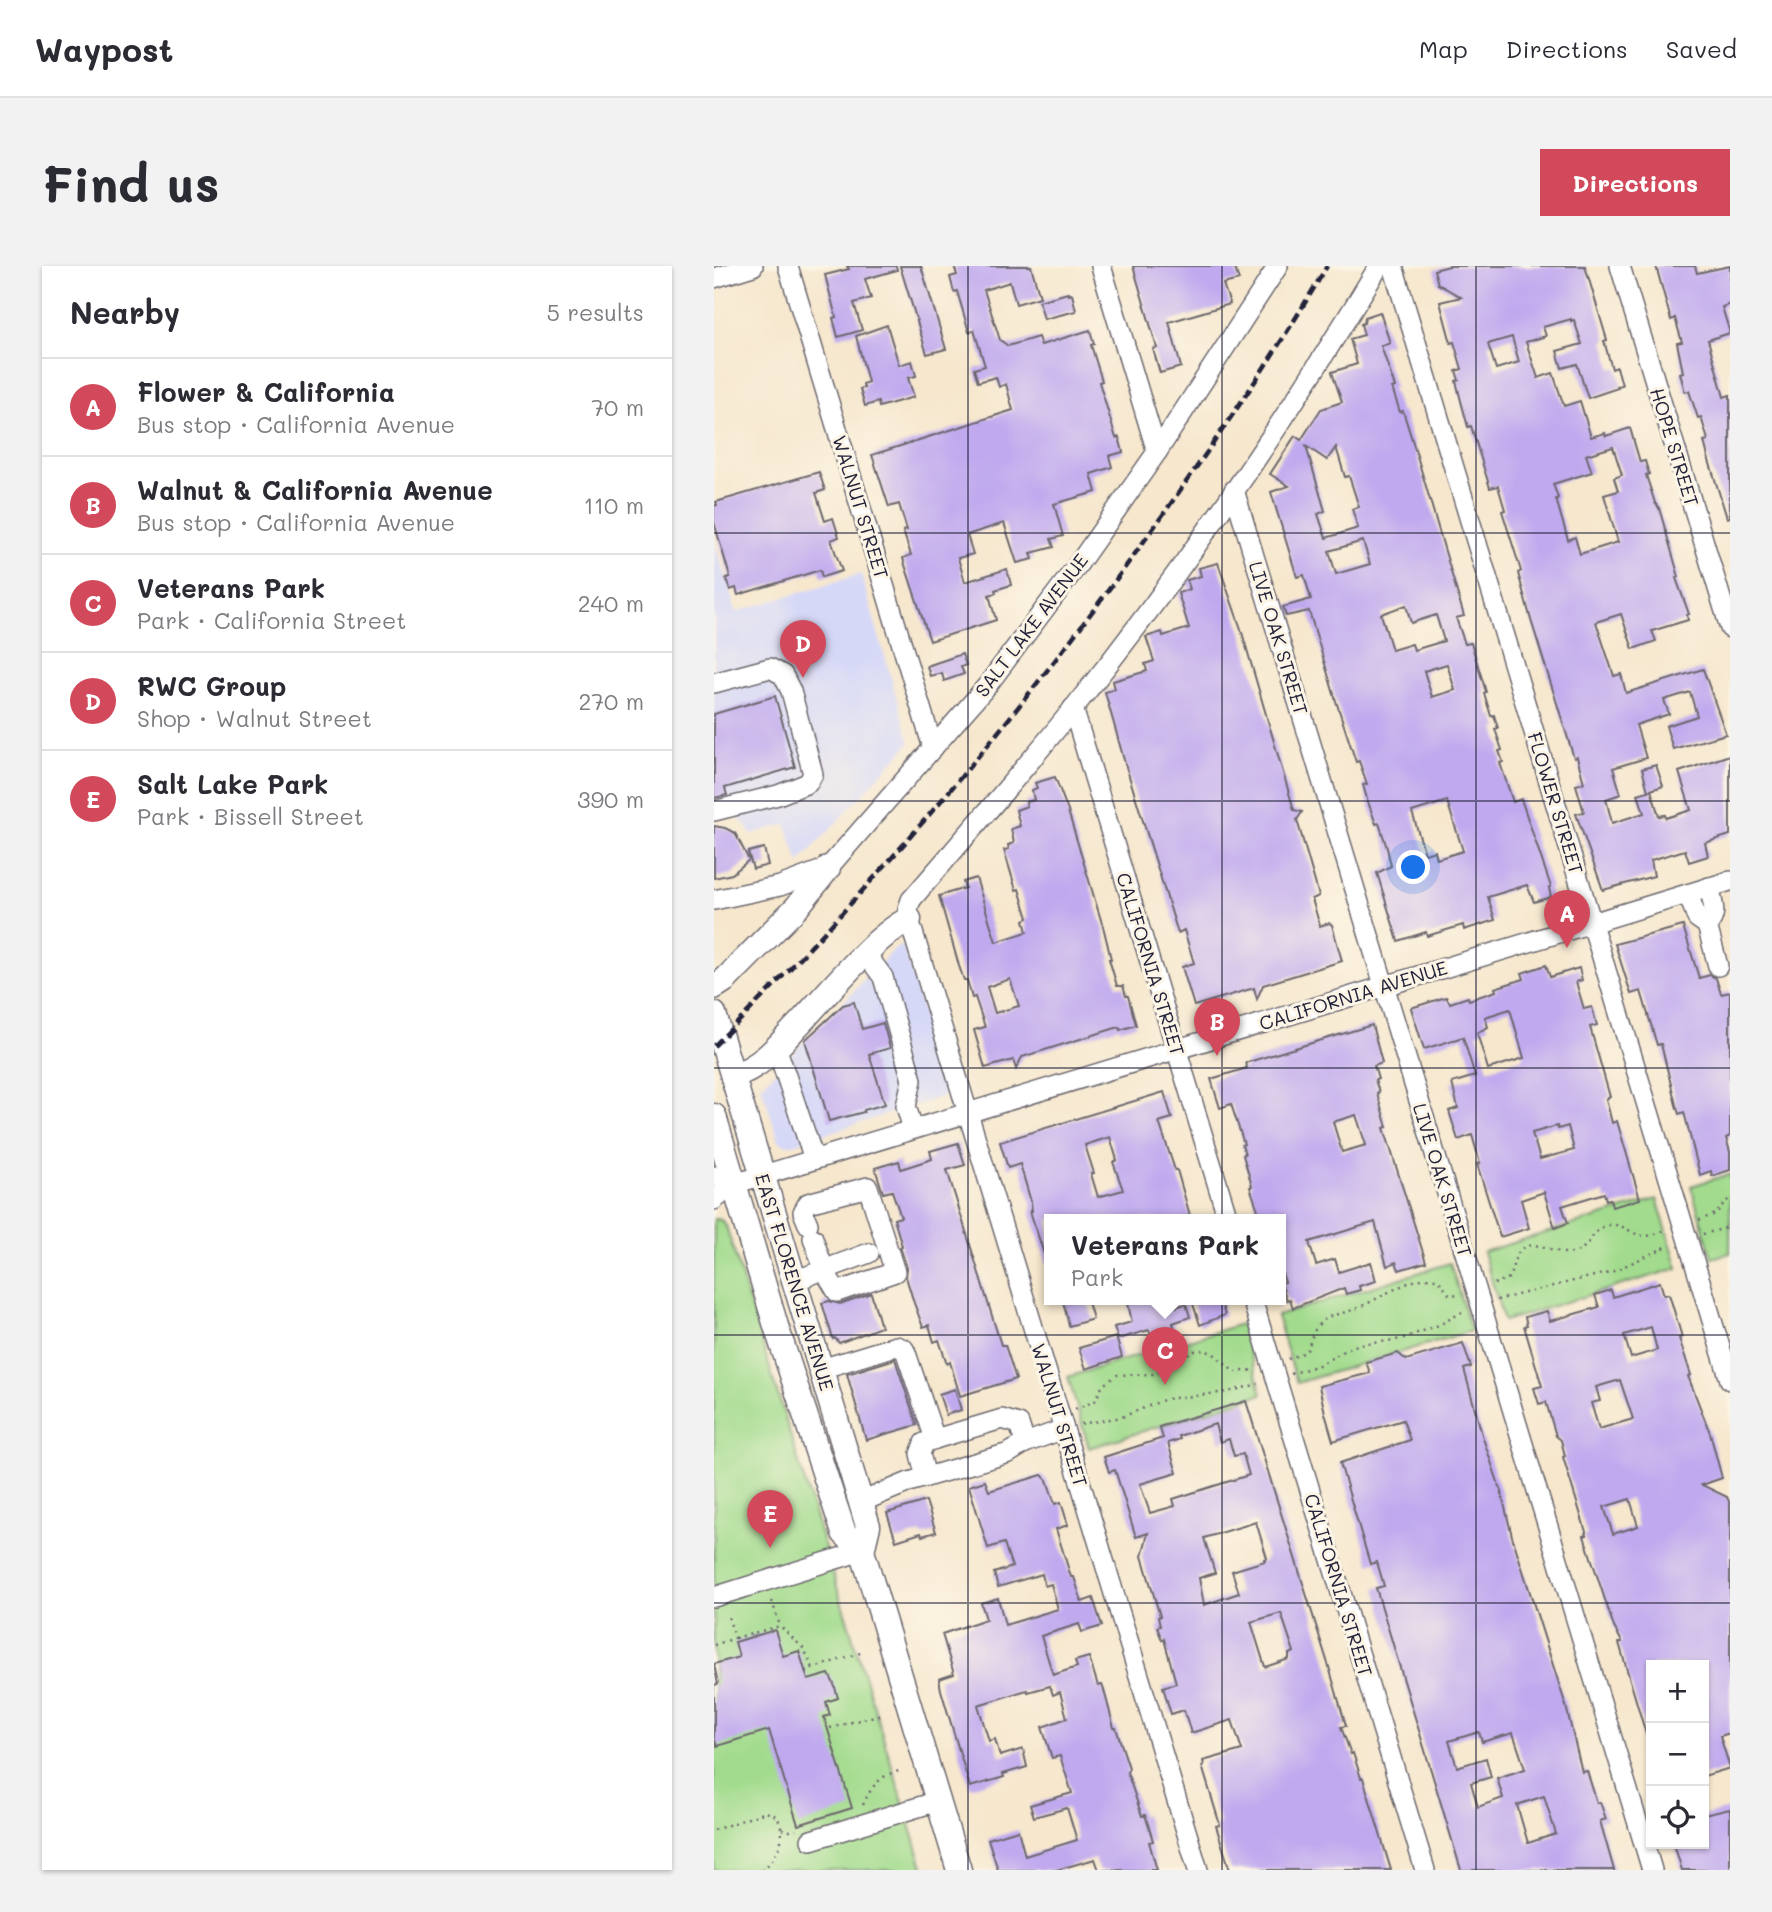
<!DOCTYPE html>
<html lang="en">
<head>
<meta charset="utf-8">
<style>
  body { margin:0; font-family:Mali,sans-serif; background:#f2f2f3; color:#2b2b33 }
  .controls { position:absolute; right:21px; bottom:21px; display:grid; overflow:hidden; border-radius:0px; box-shadow:0 2px 5px #0004 }
  .controls button { width:63px; height:63px; display:grid; place-items:center; padding:0; border:0; border-bottom:2px solid #e1e1e2; background:#fff; color:#2b2b33; font:35px sans-serif }
  .you { position:absolute; left:700px; top:602px; width:24px; height:24px; margin:-18px; border:5px solid #fff; border-radius:50%; background:#1a73e8; box-shadow:0 0 0 10px #1a73e833 }
  .badge { display:grid; place-items:center; width:46px; height:46px; border-radius:50%; background:#d1495b; color:#fff; font-size:23px; font-weight:700 }
  .pin { position:absolute; translate:-50% -58px; filter:drop-shadow(0 2px 4px #0008) }
  .pin::after { content:''; position:absolute; top:37px; width:24px; height:21px; background:inherit; clip-path:polygon(0 0,100% 0,50% 100%) }
  .popup { position:absolute; left:330px; top:948px; width:242px; height:91px; box-sizing:border-box; display:grid; place-content:center; border-radius:0px; background:#fff; filter:drop-shadow(0 2px 5px #0005); font-size:23px; white-space:nowrap; color:#7c7c81 }
  .popup b { font-size:26px; color:#2b2b33 }
  .popup::after { content:''; position:absolute; left:50%; top:100%; margin-left:-14px; border:14px solid transparent; border-top-color:#fff }
  .list { margin:0; padding:0; list-style:none }
  h2 { display:flex; justify-content:space-between; align-items:center; height:91px; margin:0; padding:0 28px; font-size:30px }
  h2 small { font-size:23px; font-weight:400; color:#7c7c81 }
  .list li { display:grid; grid-template-columns:46px 1fr auto; gap:21px; align-items:center; box-sizing:border-box; height:98px; padding:0 28px; border-top:2px solid #e1e1e2 }
  .list b { display:block; font-size:26px; white-space:nowrap }
  .list p { margin:0; font-size:23px; white-space:nowrap; color:#7c7c81 }
  .list em { font-size:23px; font-style:normal; color:#7c7c81 }
  .icon { flex:none; width:38px; height:38px; fill:none; stroke:currentColor; stroke-width:2; stroke-linecap:round; stroke-linejoin:round }
  .map { position:relative; flex:none; width:1016px; height:1604px; overflow:hidden; border-radius:0px }
  header { display:flex; align-items:center; gap:42px; box-sizing:border-box; height:98px; padding:0 35px; background:#fff; border-bottom:2px solid #e1e1e2 }
  header strong { font-size:33px }
  nav { display:flex; gap:38px; margin-inline-start:auto; font-size:24px }
  .intro { display:flex; align-items:center; justify-content:space-between; box-sizing:border-box; height:168px; padding:0 42px }
  h1 { margin:0; font-size:49px }
  .button { padding:18px 32px; border-radius:0px; background:#d1495b; color:#fff; font-size:24px; font-weight:700 }
  main { display:flex; gap:42px; padding:0 42px }
  aside { flex:1; background:#fff; border-radius:0px; box-shadow:0 2px 5px #0004 }
  .map>svg:first-child { display:block }
  .built { fill:#d6d8f8 }
  .green { fill:#a2db8d; stroke:#627e64; stroke-width:2 }
  .building { fill:#c0a9ef; fill-rule:evenodd }
  .lines { fill:none; stroke-linecap:round; stroke-linejoin:round }
  .minor-casing { stroke:#6c676e; stroke-width:22 }
  .major-casing { stroke:#6c676e; stroke-width:27 }
  .path { stroke:#6c676e; stroke-width:2.5; stroke-dasharray:2 5; stroke-linecap:butt }
  .minor { stroke:#fff; stroke-width:19 }
  .major { stroke:#fff; stroke-width:24 }
  .rail { stroke:#22223b; stroke-width:4.5; stroke-dasharray:10 5; stroke-linecap:butt }
  .grid { fill:none; stroke:#22223b; stroke-width:2; stroke-opacity:0.55 }
  .labels { text-anchor:middle; dominant-baseline:central; stroke-width:6; stroke-linejoin:round; paint-order:stroke }
  .street-label { font-size:19px; fill:#22223b; stroke:#fcf5e5 }
</style>
</head>
<body>
<header>
<strong>Waypost</strong>
<nav><a>Map</a><a>Directions</a><a>Saved</a></nav>
</header>
<div class="intro"><h1>Find us</h1><a class="button">Directions</a></div>
<main>
<aside>
<h2>Nearby<small>5 results</small></h2>
<ul class="list">
<li><span class="badge">A</span><div><b>Flower &amp; California</b><p>Bus stop · California Avenue</p></div><em>70 m</em></li>
<li><span class="badge">B</span><div><b>Walnut &amp; California Avenue</b><p>Bus stop · California Avenue</p></div><em>110 m</em></li>
<li><span class="badge">C</span><div><b>Veterans Park</b><p>Park · California Street</p></div><em>240 m</em></li>
<li><span class="badge">D</span><div><b>RWC Group</b><p>Shop · Walnut Street</p></div><em>270 m</em></li>
<li><span class="badge">E</span><div><b>Salt Lake Park</b><p>Park · Bissell Street</p></div><em>390 m</em></li>
</ul>
</aside>
<div class="map">
<svg width="1016" height="1604" viewBox="0 0 1016 1604">
  <rect width="100%" height="100%" fill="#fcf5e5"/>
  <filter id="ink" filterUnits="userSpaceOnUse"><feTurbulence type="fractalNoise" baseFrequency=".0143" numOctaves="2"/><feDisplacementMap in="SourceGraphic" scale="14" xChannelSelector="R" yChannelSelector="G"/><feConvolveMatrix kernelMatrix="1 2 1 2 8 2 1 2 1" color-interpolation-filters="sRGB"/></filter>
  <filter id="wash" filterUnits="userSpaceOnUse"><feTurbulence type="fractalNoise" baseFrequency=".00686" numOctaves="4" result="noise"/><feDisplacementMap in="SourceGraphic" scale="28" xChannelSelector="R" yChannelSelector="G"/><feGaussianBlur stdDeviation="1.57" result="paint"/><feColorMatrix in="noise" values="0 0 0 0 0 0 0 0 0 0 0 0 0 0 0 0 0 1.4 0 .05"/><feComposite in="paint" operator="in"/></filter>
  <g filter="url(#wash)">
    <rect width="100%" height="100%" fill="#f6e7cd"/>
    <!-- built -->
    <g class="built">
      <path d="M0 274 22 346 147 308 196 477 85 597 72 558 37 568 21 546 0 552Z"/>
      <path d="M187 680 190 682 233 829 77 879 69 878 65 874 47 820 182 682Z"/>
    </g>
    <!-- green -->
    <g class="green">
      <path d="M1016 908V987L998 992 977 920Z"/>
      <path d="M943 933 964 1002 790 1055 769 986Z"/>
      <path d="M0 953 7 954 12 960 210 1604H0Z"/>
      <path d="M736 997 757 1065 583 1117 563 1050Z"/>
      <path d="M527 1058 548 1128 375 1182 354 1111Z"/>
    </g>
    <g id="blocks">
      <!-- building -->
      <g class="building">
        <path d="M133 0H182L183 4 151 13 157 32 140 37 148 64 124 71 119 52 122 51 111 9 135 3Z"/>
        <path d="M186 0H207L232 83 213 88Z"/>
        <path d="M240 0H317L326 31 302 38 296 16 270 24 286 74 294 80 324 71 327 79 376 64 380 78 377 79 388 115 385 116 402 172 405 171 409 186 395 190 398 201 377 208 382 226 340 238 349 270 337 273 340 281 317 287 319 293 303 297 290 257 253 269 259 288 244 292 251 316 293 303 297 319 281 324 282 327 275 329 282 354 216 375 190 296 189 292 197 289 189 265 193 264 185 238 175 241 158 189 299 144 292 118 285 121 282 111 264 116 260 103 271 100 260 64 255 66 243 25 240 26 236 11 243 9Z"/>
        <path d="M419 0H520L525 14 509 18 516 38 455 56 467 101 446 107 439 83 443 82Z"/>
        <path d="M735 0H871L893 74 890 75 898 103 903 101 908 119 903 120 904 122 874 132 863 98 848 102 843 85 868 78 860 54 857 55V53L829 61 832 70 812 76 824 112 839 107 850 140 866 135 877 171 891 167 892 170 916 162 926 196 931 195 935 208 932 209 941 237 945 242 965 311 962 312 975 348 973 349 974 354 938 365 942 375 919 383 907 348 882 356 900 410 907 408 912 427 989 403 1012 468 959 483 952 460 983 450 976 426 950 434 955 448 922 459 932 492 899 502 907 528 892 533 898 557 930 547 924 528 937 524 945 550 951 549 952 552 977 544 965 506 1016 489V569L991 577 994 590 975 596 971 584 937 594 940 610 889 624 862 548 870 546 862 519 870 517 863 491 860 492 817 354 804 307 807 305 788 245 791 244 784 220 776 222 757 160 754 161 747 135 742 115 745 114 742 105 748 103 740 76 737 77 726 36 747 31 724 18 720 4ZM798 71 805 96 782 103 774 78ZM899 181 908 209 900 212 904 225 890 229 904 276 866 288 861 271 854 274 842 233 844 232 839 218 878 206 872 189Z"/>
        <path d="M942 0H981L983 7 1016 0V38L1008 41 1016 67 994 74 1010 131 1016 129V251L1013 252 994 191 990 175 994 174 987 151 984 152 975 125 971 126 966 107 969 106 963 77 968 76 961 52 957 54Z"/>
        <path d="M354 27 355 29 358 28 362 45 330 53 325 35Z"/>
        <path d="M666 46 676 77 667 80 681 121 678 122 686 146 689 145 701 183 750 350 742 352 751 378 757 377 772 426 770 427 777 450 780 449 784 462 781 463 788 484 785 485 789 496 786 497 799 536 807 533 837 621 835 622 837 631 820 636 813 619 774 631 781 654 750 664 749 659 713 670 712 666 684 675 663 607 677 600 673 582 665 557 662 558 653 533 649 519 653 518 645 495 642 496 622 435 595 345 572 350 569 341 597 333 590 309 583 311 557 226 575 220 556 208 581 170 587 174 607 143 628 136 618 106 643 98 636 73 650 69 647 58 650 57 651 51ZM592 180 613 194 622 181 631 211 635 210 645 241 638 243 644 262 612 272 604 248 611 245ZM649 275 656 298 622 308 615 285ZM692 339 697 357 722 349 730 375 700 384 698 378 678 384 667 348ZM733 398 741 424 718 431 710 405ZM733 535 749 585 723 593 721 585 711 588 698 546Z"/>
        <path d="M173 59 185 99 198 95 202 110 194 112 200 131 165 141 164 136 151 140 146 123 150 122 149 118 154 116 142 70Z"/>
        <path d="M105 206 111 224 102 227 111 255 119 252 125 271 117 274 128 305 108 311 106 304 24 329 22 322 16 324 12 312 16 311 0 256V240L3 239 2 236Z"/>
        <path d="M504 297 527 363 580 544 588 546 583 554 605 630 598 633 606 660 615 657 618 659 628 695 549 719 543 733 540 722 480 740 468 701 480 697 470 664 464 667 410 494 391 426 401 423 399 415 433 405 431 398 440 395 432 371 448 366 449 370 475 362 464 327 476 323 473 314 487 310 485 302Z"/>
        <path d="M248 388 252 399 247 401 250 408 230 415 228 407 216 410 213 400Z"/>
        <path d="M61 430 81 501 11 522 13 529 0 532V448Z"/>
        <path d="M942 499 949 520 934 525 928 503Z"/>
        <path d="M341 511 354 545 390 664 397 693H395L403 720H409L412 730H414L422 759 406 764 405 761 308 791 302 803 299 794 271 802 260 764 271 761 261 731 258 732 253 714H250L245 700 225 630 251 622 249 616 262 612 282 676 313 666 310 654 314 652 305 623 302 624 290 584 295 583 294 579 300 577 297 563 306 560 302 544 313 540 312 536 320 534 318 524 323 522 321 517ZM296 713 305 740 281 747 273 721Z"/>
        <path d="M0 560 11 562 21 567 35 594 18 608 0 612Z"/>
        <path d="M50 582 54 599 39 603 34 586Z"/>
        <path d="M969 660 985 712 996 709 1002 712 1007 728 1016 726V870L1012 872 1016 886V904L998 910 997 905 986 909 970 846 965 848 962 839 947 778 943 779 927 725 917 728 901 678Z"/>
        <path d="M832 699 836 711 865 702 868 714 862 716 870 743 878 741 883 759 876 761 896 831 892 833 898 857 903 855 926 933 898 941 896 933 892 934 890 927 848 940 854 957 841 962 830 926 807 934 815 962 786 971 763 898 766 897 758 869 744 874 735 845 744 842 738 817 761 810 749 771 710 783 697 742 732 731 736 737 754 731 755 734 782 725 781 722 810 713 808 707ZM796 743 810 792 774 803 763 767 774 761 771 751ZM843 860 844 863 854 860 860 884 826 893 818 867Z"/>
        <path d="M140 736 148 763 169 757 176 782 155 788 171 838 150 844V846L115 855 91 774 129 739Z"/>
        <path d="M658 759 668 797 660 800 664 813 661 814 665 826 663 827 673 861 670 862 712 996 685 1004 682 996 673 1000 661 956 595 976 602 999 621 993 625 1006 657 996 662 1015 645 1020 646 1024 632 1028 630 1022 579 1042 576 1033 573 1034 567 1017 571 1016 566 1002V953H547L536 921 538 920 529 889 531 888 528 879 530 878 517 838 506 842 497 813 533 802 531 797ZM642 849 652 879 628 886 619 856Z"/>
        <path d="M450 826 458 852 445 856 461 904H463L477 953H335V997H333L316 945H318L317 936 306 898 294 902 286 876ZM396 871 403 894 399 896 409 924 384 931 377 908 380 907 371 879Z"/>
        <path d="M244 877 251 899 233 904 287 1079H291L302 1113 246 1130 236 1096 233 1098 225 1074 220 1076 215 1059 209 1061 200 1037 192 1011 193 1002 186 981 188 980 180 953 187 951 178 925 169 927 161 902 185 895 187 903 218 893 216 885Z"/>
        <path d="M946 1016 950 1029 955 1028 968 1071 965 1072 977 1109 974 1110 996 1167 1008 1212 988 1219 1013 1231 1016 1238V1467L1006 1470 1016 1502 990 1510V1399H937V1475H934L905 1377 908 1376 900 1361 870 1270 873 1269 849 1191 851 1190 847 1174 842 1170 832 1136 825 1138 820 1122 828 1120 810 1060 813 1059 811 1051 833 1045 836 1055 885 1041 881 1029 897 1024 899 1031ZM937 1061 943 1084 917 1092 910 1069ZM906 1114 919 1153 885 1163 877 1137 886 1135 882 1121ZM916 1233 924 1260 899 1268 890 1241Z"/>
        <path d="M157 1027 167 1061 125 1077 121 1072 119 1073 108 1037 115 1035 126 1038Z"/>
        <path d="M356 1033H373L379 1053 355 1060 349 1035Z"/>
        <path d="M413 1033H459L461 1041 472 1038 476 1051 459 1057 461 1064 438 1071 435 1064 404 1073 400 1061 418 1056Z"/>
        <path d="M495 1033H506L511 1049 486 1059 479 1038Z"/>
        <path d="M402 1071 408 1091 372 1103 365 1082Z"/>
        <path d="M749 1077 757 1101 750 1103 769 1172 787 1225 798 1270 852 1440 868 1506 873 1505 883 1537 886 1536 892 1553 886 1555 900 1604H747L662 1322 670 1320 663 1296 656 1298 626 1197 696 1174 689 1154 619 1175 611 1147 605 1120 656 1107 652 1096 684 1087 692 1094ZM765 1466 768 1476 799 1467 811 1503 783 1512 789 1532 764 1541 757 1517 777 1511 772 1492 743 1501 735 1475ZM830 1530 842 1568 814 1577 803 1539Z"/>
        <path d="M181 1093 203 1159 152 1174 133 1108Z"/>
        <path d="M241 1123 247 1144 232 1149 225 1128Z"/>
        <path d="M532 1135 615 1401 632 1460 627 1461 637 1488 639 1487 647 1512H649L677 1604H516L502 1560 506 1559 488 1500 490 1499 489 1495 528 1484 518 1454 477 1467 470 1444 457 1448 449 1421 462 1417 450 1373 448 1374 443 1361 446 1360 444 1351 446 1350 428 1290 434 1267 422 1271 401 1204 395 1206 390 1191 449 1172 445 1161ZM501 1158 506 1176 515 1173 520 1190 529 1188 535 1209 459 1233 461 1240 436 1247 426 1218 463 1207 454 1177 466 1173 465 1170ZM542 1256 553 1292 550 1293 551 1295 518 1305 525 1327 490 1339 485 1312 501 1307 490 1272ZM567 1347 580 1386 575 1388V1393L551 1401 537 1356Z"/>
        <path d="M328 1209 333 1214 341 1238 347 1236 354 1259 342 1263 357 1311H360L368 1336 379 1332 388 1360 368 1366 365 1358 327 1370 339 1409 363 1401 361 1395 375 1391 384 1420 388 1419 390 1424 400 1462H402L415 1502 413 1506 428 1550 431 1549 433 1555 439 1575 435 1576 443 1604H385L381 1593 342 1604H284L274 1573 304 1564 311 1590 363 1574 353 1542 320 1551 316 1539 358 1527 346 1490 338 1492 328 1461 353 1452 346 1426 339 1429 336 1420 314 1426 313 1424 264 1439 275 1475 281 1473 286 1490 309 1483 313 1501 289 1508 290 1511 256 1521 227 1424 225 1413 240 1408 228 1368 272 1353 267 1337 284 1332 291 1359 344 1343 337 1318 331 1320 328 1308 284 1321 280 1307 298 1301 290 1277 274 1282 255 1220 271 1215 275 1225Z"/>
        <path d="M212 1235 222 1266 208 1270 207 1267 182 1275 173 1247Z"/>
        <path d="M61 1364 69 1390 85 1385 94 1414 115 1408 120 1418 124 1432 112 1436 116 1449 110 1451 138 1542 84 1559 55 1464 3 1480 0 1472V1419L4 1418 0 1398 25 1391 21 1376Z"/>
        <path d="M1016 1543V1604H968L960 1578H990V1549Z"/>
      </g>
    </g>
  </g>
  <g filter="url(#ink)">
    <use href="#blocks" fill-opacity="0" stroke="#6c676e" stroke-width="2"/>
    <g class="lines">
      <defs>
        <g id="minor">
          <path d="M74 0 219 482"/>
          <path d="M387 0 443 186"/>
          <path d="M679 0 1016 1114"/>
          <path d="M906 0 1016 362"/>
          <path d="M0 12 39 0"/>
          <path d="M520 224 938 1604"/>
          <path d="M0 417 56 402 69 409 77 425 99 508 94 517 64 529 0 545"/>
          <path d="M359 442 514 953"/>
          <path d="M974 628 983 652 993 659 1004 700"/>
          <path d="M0 634 66 620 114 602 272 421 363 300 443 186 564 0"/>
          <path d="M993 659C1005 649 998 635 995 621"/>
          <path d="M152 688 169 711 198 814 192 840 199 863"/>
          <path d="M61 784 66 792 100 893"/>
          <path d="M0 910 20 918"/>
          <path d="M0 934 20 918 1016 615"/>
          <path d="M94 958 89 946 94 937 154 921 181 1006 123 1026 110 1004 99 972"/>
          <path d="M80 1015 155 987"/>
          <path d="M538 1033 711 1604"/>
          <path d="M107 1103 182 1080 190 1083 192 1087 221 1173"/>
          <path d="M212 1211 206 1188 210 1177 221 1173 288 1153 305 1158 311 1177"/>
          <path d="M147 1236 195 1216 295 1187 311 1177 350 1163"/>
          <path d="M0 1331 148 1285"/>
          <path d="M97 1574 224 1535"/>
          <path d="M484 1604 195 653 194 643 197 634C251 571 306 509 358 444 471 304 572 154 665 0"/>
        </g>
        <g id="major">
          <path d="M0 721 11 714 83 641 114 602"/>
          <path d="M0 748 154 1260 148 1285"/>
          <path d="M19 810C46 801 63 782 82 761 112 730 158 672 195 653"/>
          <path d="M0 850 62 1060 130 1267 148 1285 154 1304 245 1604"/>
        </g>
      </defs>
      <!-- minor casing -->
      <use href="#minor" class="minor-casing"/>
      <!-- major casing -->
      <use href="#major" class="major-casing"/>
      <!-- path -->
      <g class="path">
        <path d="M985 954 1002 948 1011 936 1016 933"/>
        <path d="M989 968 1016 961"/>
        <path d="M780 1018 795 1012C799 1004 799 993 805 986 822 968 844 993 862 986 877 981 879 961 895 959 910 957 917 969 931 970 938 970 946 966 952 964"/>
        <path d="M783 1034 900 1005 956 979"/>
        <path d="M574 1093 592 1086C597 1077 598 1065 606 1057 614 1048 630 1048 641 1043 661 1036 700 1007 721 1013 728 1015 730 1024 736 1029L747 1028"/>
        <path d="M577 1108 605 1099 639 1080 687 1073 725 1059 750 1045"/>
        <path d="M361 1143 381 1135 389 1119 403 1109 442 1108 480 1085 488 1084 499 1087 520 1106 541 1104"/>
        <path d="M367 1158 408 1151 452 1133 514 1126 544 1118"/>
        <path d="M58 1335 66 1360"/>
        <path d="M21 1372 66 1360 90 1383 99 1402"/>
        <path d="M0 1379 21 1372 13 1347"/>
        <path d="M91 1405 149 1386"/>
        <path d="M116 1462 168 1448"/>
        <path d="M149 1539C157 1521 166 1509 185 1505"/>
        <path d="M68 1563 76 1565 82 1564"/>
        <path d="M0 1564 52 1546 62 1550C75 1568 64 1592 48 1604"/>
      </g>
      <!-- minor -->
      <use href="#minor" class="minor"/>
      <!-- major -->
      <use href="#major" class="major"/>
      <!-- rail -->
      <path class="rail" d="M0 780C167 615 318 434 453 243 509 164 564 84 613 0"/>
    </g>
  </g>
  <!-- grid -->
  <path class="grid" d="M254 0V1604M508 0V1604M762 0V1604M0 267H1016M0 535H1016M0 802H1016M0 1069H1016M0 1337H1016"/>
  <g class="labels">
    <!-- street labels -->
    <g class="street-label">
      <text transform="translate(961 181) rotate(73)">HOPE STREET</text>
      <text transform="translate(147 241) rotate(73)">WALNUT STREET</text>
      <text transform="translate(317 359) rotate(-53)">SALT LAKE AVENUE</text>
      <text transform="translate(565 372) rotate(73)">LIVE OAK STREET</text>
      <text transform="translate(842 537) rotate(73)">FLOWER STREET</text>
      <text transform="translate(437 698) rotate(73)">CALIFORNIA STREET</text>
      <text transform="translate(639 729) rotate(-17)">CALIFORNIA AVENUE</text>
      <text transform="translate(729 914) rotate(73)">LIVE OAK STREET</text>
      <text transform="translate(81 1016) rotate(73)">EAST FLORENCE AVENUE</text>
      <text transform="translate(346 1149) rotate(73)">WALNUT STREET</text>
      <text transform="translate(625 1319) rotate(73)">CALIFORNIA STREET</text>
    </g>
  </g>
</svg>
<div class="controls">
<button>+</button>
<button>−</button>
<button><svg class="icon" aria-label="locate" viewBox="0 0 24 24"><circle cx="12" cy="12" r="6"/><path d="M12 2v4M12 18v4M2 12h4M18 12h4"/></svg></button>
</div>
<div class="you"></div>
<div class="pin badge" style="left:853px;top:682px">A</div>
<div class="pin badge" style="left:503px;top:790px">B</div>
<div class="pin badge" style="left:451px;top:1119px">C</div>
<div class="popup"><b>Veterans Park</b>Park</div>
<div class="pin badge" style="left:89px;top:412px">D</div>
<div class="pin badge" style="left:56px;top:1282px">E</div>
</div>
</main>
</body>
</html>
